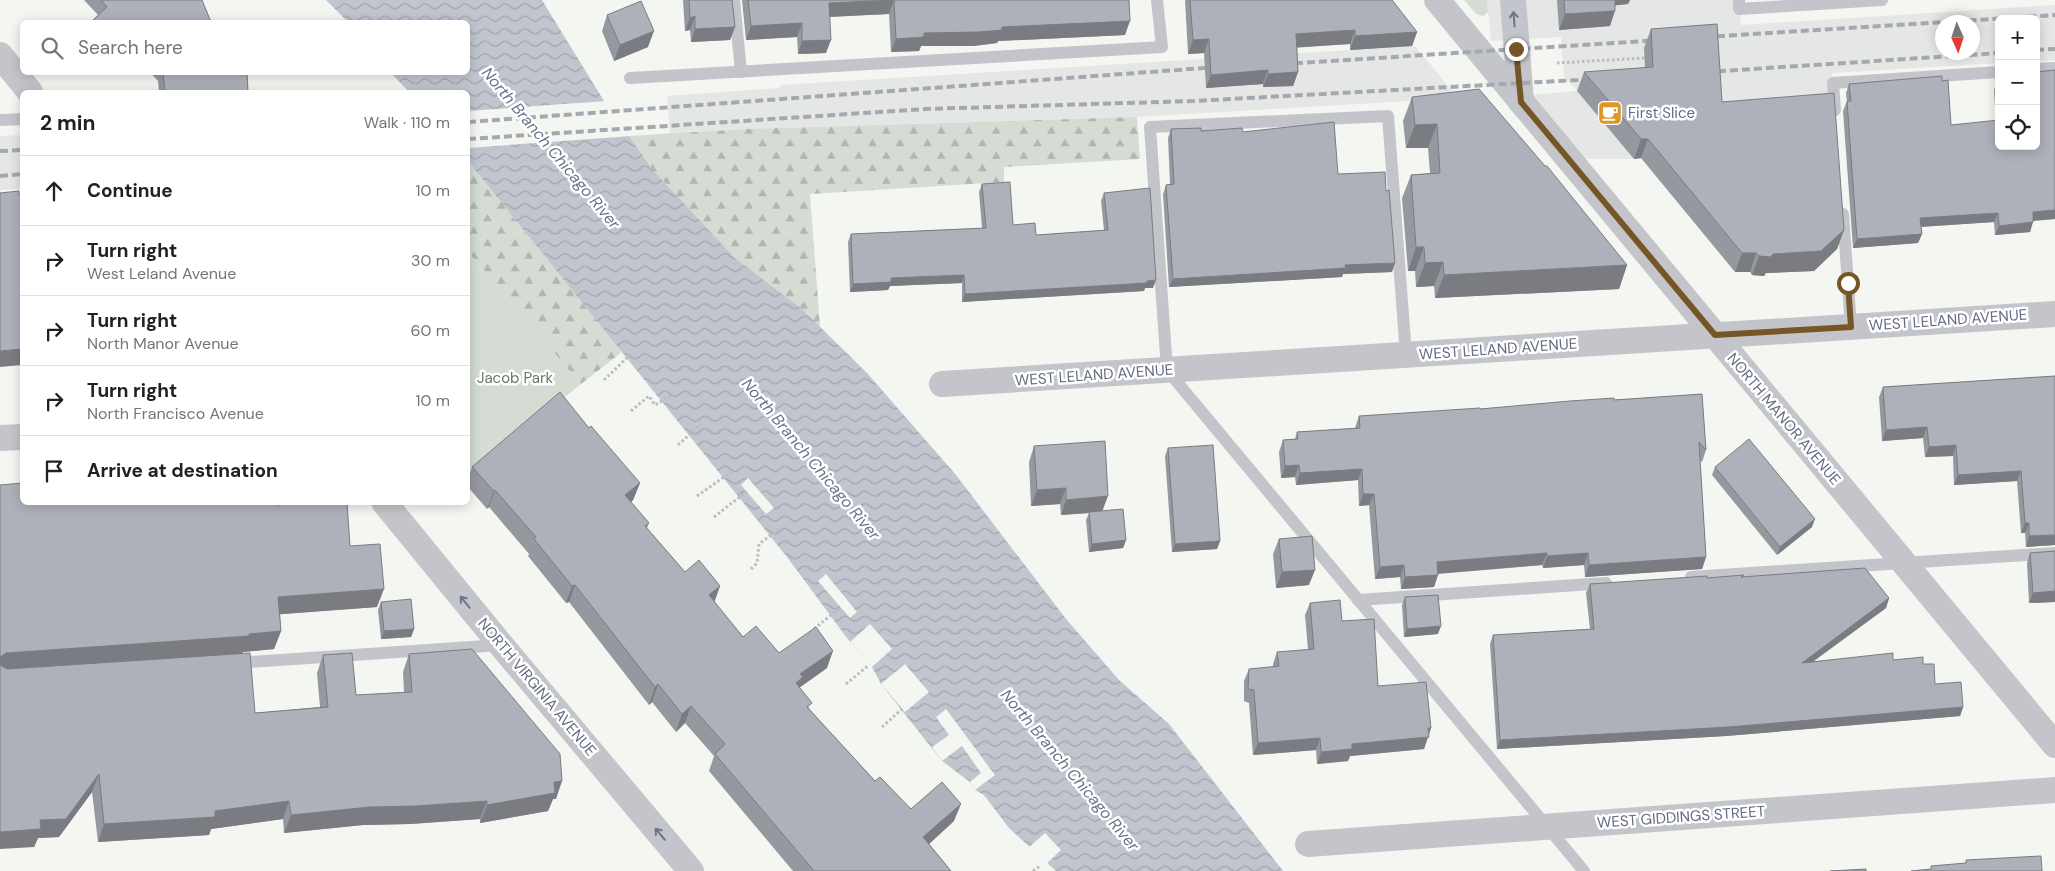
<!DOCTYPE html>
<html lang="en">
<head>
<meta charset="utf-8">
<style>
  body { margin:0; font-family:"DM Sans",sans-serif; background:#f2f2f2; color:#202124 }
  .controls { position:absolute; right:15px; top:15px; display:grid; overflow:hidden; border-radius:8px; box-shadow:0 2px 12px #0003 }
  .controls button { width:45px; height:45px; display:grid; place-items:center; padding:0; border:0; border-bottom:1px solid #e0e0e0; background:#fff; color:#202124; font:25px sans-serif }
  .compass { position:absolute; left:1935px; top:15px; width:45px; height:45px; border-radius:50%; background:#fff; box-shadow:0 2px 12px #0003; rotate:177deg }
  .stop { position:absolute; width:15px; height:15px; margin:-11px; border:4px solid #765626; border-radius:50%; background:#fff }
  .stop.end { background:#765626; border-color:#fff; box-shadow:0 1px 5px #0008 }
  .list { margin:0; padding:0; list-style:none }
  h2 { display:flex; justify-content:space-between; align-items:center; height:65px; margin:0; padding:0 20px; font-size:21px }
  h2 small { font-size:16px; font-weight:400; color:#757577 }
  .list li { display:grid; grid-template-columns:32px 1fr auto; gap:15px; align-items:center; box-sizing:border-box; height:70px; padding:0 20px; border-top:1px solid #e0e0e0 }
  .list b { display:block; font-size:19px; white-space:nowrap }
  .list p { margin:0; font-size:16px; white-space:nowrap; color:#757577 }
  .list em { font-size:16px; font-style:normal; color:#757577 }
  .icon { flex:none; width:28px; height:28px; fill:none; stroke:currentColor; stroke-width:2; stroke-linecap:round; stroke-linejoin:round }
  .map { position:relative; flex:none; width:2055px; height:871px; overflow:hidden }
  .search { position:absolute; background:#fff; box-shadow:0 2px 12px #0003; left:20px; top:20px; width:450px; height:55px; display:flex; align-items:center; gap:12px; box-sizing:border-box; padding:0 18px; border-radius:8px; color:#757577; font-size:19px }
  .panel { position:absolute; background:#fff; box-shadow:0 2px 12px #0003; left:20px; top:90px; width:450px; height:415px; border-radius:8px }
  .map>svg:first-child { display:block }
  .built { fill:#e5e6e6; fill-rule:evenodd }
  .forest { fill:url(#forest-firs) }
  .park { fill:#d4dcd4 }
  .water { fill:url(#water-waves) }
  .pier { fill:#f4f6f2 }
  .lines { fill:none; stroke-linecap:round; stroke-linejoin:round }
  .path { stroke:#bbbcbf; stroke-width:3; stroke-dasharray:2.5 2.5; stroke-linecap:butt }
  .service { stroke:#c3c5ca; stroke-width:12 }
  .minor { stroke:#c3c5ca; stroke-width:26 }
  .rail { stroke:#a6a8b0; stroke-width:4; stroke-dasharray:8 4; stroke-linecap:butt }
  .wall { fill:#9698a0 }
  .shaded-wall { fill:#7a7c82 }
  .building { fill:#aeb1ba; stroke:#7a7c82 }
  .oneway { stroke:#6e748a }
  .route { stroke:#765626; stroke-width:6 }
  .labels { text-anchor:middle; dominant-baseline:central; stroke-width:5; stroke-linejoin:round; paint-order:stroke }
  .poi-label { font-size:15px; fill:#656b83; stroke:#fff; text-anchor:start }
  .street-label { font-size:15px; fill:#656b83; stroke:#fff }
  .park-label { font-size:15px; fill:#647a68; stroke:#fff }
  .water-label { font-size:16px; font-style:italic; fill:#667286; stroke:#fff }
</style>
</head>
<body>
<div class="map">
<svg width="2055" height="871" viewBox="0 0 2055 871">
  <defs>
    <pattern id="forest-firs" width="22" height="20" patternUnits="userSpaceOnUse" patternTransform="scale(1.25)"><rect width="22" height="20" fill="#d4dcd4"/><path d="M5 1l3.5 6h-7zM16 11l3.5 6h-7z" fill="#b0b6b1"/></pattern>
    <pattern id="water-waves" width="16" height="10" patternUnits="userSpaceOnUse" patternTransform="scale(1.25)"><rect width="16" height="10" fill="#c1c5ce"/><path d="M0 5q4-4 8 0t8 0" fill="none" stroke="#a0a4ad"/></pattern>
  </defs>
  <rect width="100%" height="100%" fill="#f4f6f2"/>
  <!-- built -->
  <g class="built">
    <path d="M1487 0H1739L1741 25 2055 5V60L2036 61V19H1999V63L1832 73 1838 144 1634 159H1580L1519 96 1577 91 1564 76 1561 37 1491 41ZM1942 22H1972V52H1942Z"/>
    <path d="M1415 46 1458 98 1137 117 747 129 670 134 667 96 779 88 780 85Z"/>
    <path d="M22 135V189L0 190V136Z"/>
  </g>
  <!-- forest -->
  <g class="forest">
    <path d="M1137 117 1140 159 1004 167V182L810 194 820 327 802 309 735 258 652 169 628 136 747 129Z"/>
    <path d="M468 161 622 352 581 384 468 252Z"/>
  </g>
  <!-- park -->
  <g class="park">
    <path d="M1464 0H1487L1488 12 1483 16 1476 14Z"/>
    <path d="M468 252 581 384 468 474Z"/>
  </g>
  <!-- water -->
  <path class="water" d="M326 0H542L604 101 652 169 735 258 802 309 867 373 956 475 1066 619 1119 680 1169 724 1283 871H1056L1009 828 984 795 975 790 970 782 942 761 881 684 872 667 850 642 787 557 468 161V92H409L391 73 468 72V22H348Z"/>
  <!-- pier -->
  <g class="pier">
    <path d="M606 101 631 136 468 148V111Z"/>
    <path d="M748 478 774 508 766 514 741 485Z"/>
    <path d="M826 574 857 612 850 618 818 581Z"/>
    <path d="M870 624 892 649 872 667 850 642Z"/>
    <path d="M905 664 929 692 905 712 881 684Z"/>
    <path d="M946 709 995 775 975 790 970 782 981 773 962 746 942 761 932 747 949 735 936 717Z"/>
    <path d="M1045 833 1061 850 1045 865 1027 849Z"/>
  </g>
  <g class="lines">
    <!-- path -->
    <g class="path">
      <path d="M1557 63 1645 58"/>
      <path d="M604 380 632 353"/>
      <path d="M631 411 649 396 655 405 674 394"/>
      <path d="M678 445 701 424"/>
      <path d="M697 496 734 470"/>
      <path d="M714 517 746 492"/>
      <path d="M751 569 757 563 759 544 779 529"/>
      <path d="M814 629 841 607"/>
      <path d="M846 684 869 665"/>
      <path d="M882 727 902 709"/>
      <path d="M1033 871 1040 866"/>
    </g>
    <!-- service -->
    <g class="service">
      <path d="M734 0 741 72"/>
      <path d="M1739 0V9L1882 0"/>
      <path d="M2036 69 2055 68"/>
      <path d="M630 78 1162 47 1157 0"/>
      <path d="M1835 110 1833 83 1999 72"/>
      <path d="M0 120 22 119"/>
      <path d="M1843 214 1851 327"/>
      <path d="M1406 355 1388 116 1150 127 1167 370 1584 871"/>
      <path d="M1691 577 2055 553"/>
      <path d="M1358 600 1606 583"/>
      <path d="M234 663 501 645"/>
    </g>
    <!-- minor -->
    <g class="minor">
      <path d="M1437 0 2055 745"/>
      <path d="M1513 0 1521 102"/>
      <path d="M0 55 30 92"/>
      <path d="M942 384 2055 314"/>
      <path d="M0 438 22 437"/>
      <path d="M384 502 501 645 691 871"/>
      <path d="M1308 844 2055 790"/>
    </g>
    <!-- rail -->
    <g class="rail">
      <path d="M1705 37 2055 15"/>
      <path d="M2036 50 2055 49"/>
      <path d="M1283 64 1660 40"/>
      <path d="M1706 72 1999 53"/>
      <path d="M468 122 1218 67"/>
      <path d="M468 139 925 109 1194 101 1596 79"/>
      <path d="M0 151 22 150"/>
      <path d="M0 176 22 174"/>
    </g>
  </g>
  <!-- wall -->
  <g class="wall">
    <path d="M84 0H202L211 22H91L98 15Z"/>
    <path d="M683 0H732L735 27 730 40 691 42 690 30 685 31Z"/>
    <path d="M742 0H1129L1125 35 998 41 997 43 973 46H921L919 51 891 52 889 14 830 17 826 53 798 54 797 37 746 40Z"/>
    <path d="M1185 0H1392L1417 32 1412 46 1350 50V44L1297 47 1298 72 1293 86 1263 87V84L1206 88 1204 53 1188 54Z"/>
    <path d="M1557 0H1630L1628 4 1615 5 1610 26 1559 30Z"/>
    <path d="M607 15 648 47 614 61 602 31Z"/>
    <path d="M1651 29 1722 102 1844 230 1837 249 1814 271 1766 273 1764 276 1752 275 1750 272H1735L1641 158 1634 159 1577 91 1584 72 1645 68 1644 48Z"/>
    <path d="M2055 70V219L2033 221 2030 232 1995 235 1994 222 1921 227 1922 234 1918 243 1853 248 1843 111 1847 101 1846 93 1849 84 1942 81 1951 125 1996 121 1994 90 1997 80H1999V146Z"/>
    <path d="M150 72H247L248 92H159L158 81Z"/>
    <path d="M1412 97 1627 265 1619 289 1435 298 1434 286 1416 287 1415 271H1408L1402 198 1411 175 1430 173 1428 148H1406L1403 121Z"/>
    <path d="M1171 129 1243 132 1392 272 1343 274 1342 277 1169 287 1163 194 1166 185 1170 184 1168 138Z"/>
    <path d="M982 184 1013 225 1036 235 1104 230 1101 201 1104 193 1153 288H1145L1144 291 962 302V283L890 286 888 290 850 292 848 242 851 234 982 228 979 192Z"/>
    <path d="M2055 376V545L2026 547 2025 533H2021L2017 481 1954 485 1953 456 1925 457 1923 438 1882 441 1879 397 1883 387Z"/>
    <path d="M1702 394 1706 450 1702 462 1700 460 1706 557 1702 569 1585 577 1584 565 1543 568 1542 565 1438 574 1434 587 1401 589 1400 577 1375 579 1369 505 1359 506 1358 480 1296 485 1295 477 1281 478 1279 452 1283 440 1295 439 1297 432 1355 428 1359 416 1480 409Z"/>
    <path d="M589 428 640 483 633 500 631 502 649 523 647 528 685 572 720 586 714 602 743 637 779 653 827 668 799 688 810 710 875 781 911 809 954 821 929 844 951 871H793L709 771 714 756 685 723 676 732 652 702 649 705 569 602 566 603 528 556 529 554 489 507 487 509 468 487V478L472 467Z"/>
    <path d="M1034 446 1103 511 1126 540 1123 548 1089 552 1086 520 1089 513 1061 515 1060 504 1031 506 1029 462Z"/>
    <path d="M1168 448 1220 541 1217 549 1172 552 1165 456Z"/>
    <path d="M1715 467 1812 527 1777 555 1712 475Z"/>
    <path d="M22 502 277 505 350 546 377 607 280 614 281 631 274 649 243 652V653L255 713 320 707 317 673 323 655 356 695 404 692 403 672 409 654 556 799H553L548 811 480 823V819L410 824 363 825 284 833 283 819 211 829 209 835 98 842 92 792 59 837 38 838 34 847Z"/>
    <path d="M1279 539 1309 585 1276 588 1273 554Z"/>
    <path d="M2055 551V602L2029 603 2027 563 2030 553Z"/>
    <path d="M1744 575 1743 577 1889 598 1886 608 1813 661 1893 660 1923 664 1935 684 1963 707 1960 716 1726 736 1497 749 1490 644 1493 635 1590 629 1586 593 1590 584 1707 578Z"/>
    <path d="M1405 597 1438 634 1404 637 1402 605Z"/>
    <path d="M381 602 414 629 411 637 381 639 378 610Z"/>
    <path d="M1310 603 1342 621 1378 686 1431 728 1424 749 1350 756 1348 761 1317 764 1316 750 1253 755 1249 703 1244 701V681L1249 669 1273 667V664L1277 652 1308 650 1305 615Z"/>
  </g>
  <!-- shaded-wall -->
  <g class="shaded-wall">
    <path d="M894 0 889 14 824 17 829 3Z"/>
    <path d="M1611 0H1630L1628 4 1609 6Z"/>
    <path d="M1615 11 1610 26 1559 30 1565 14Z"/>
    <path d="M695 16 690 30 685 31 690 18Z"/>
    <path d="M1130 21 1125 35 998 41 997 43 973 46H921L919 51 891 52 896 39 924 33 1002 27Z"/>
    <path d="M802 23 797 37 746 40 751 26Z"/>
    <path d="M735 27 730 40 691 42 695 29Z"/>
    <path d="M1355 30 1350 44 1291 48 1296 34Z"/>
    <path d="M654 31 648 47 614 61 620 45Z"/>
    <path d="M1417 32 1412 46 1350 50 1355 36Z"/>
    <path d="M1209 39 1204 53 1188 54 1193 40Z"/>
    <path d="M831 40 826 53 798 54 802 41Z"/>
    <path d="M1268 70 1263 84 1206 88 1211 75Z"/>
    <path d="M1298 72 1293 86 1263 87 1268 74Z"/>
    <path d="M1437 124 1428 148H1406L1415 125Z"/>
    <path d="M1641 139H1648L1641 158 1634 159Z"/>
    <path d="M2055 210V219L2029 221 2033 212Z"/>
    <path d="M1998 213 1994 222 1917 227 1920 218Z"/>
    <path d="M2033 222 2030 232 1995 235 1999 226Z"/>
    <path d="M1844 230 1837 249 1814 271 1766 273 1764 276 1752 275 1759 256 1773 254Z"/>
    <path d="M1922 234 1918 243 1853 248 1857 239Z"/>
    <path d="M1416 247H1424L1415 271H1408Z"/>
    <path d="M1742 253H1756L1750 272H1735Z"/>
    <path d="M1443 262 1434 286 1416 287 1425 263Z"/>
    <path d="M1395 263 1392 272 1343 274 1342 277 1169 287 1173 279 1345 265Z"/>
    <path d="M1627 265 1619 289 1435 298 1444 275Z"/>
    <path d="M964 275 962 283 890 286 888 290 850 292 853 284 891 278Z"/>
    <path d="M1156 280 1153 288H1145L1144 291 962 302 965 294Z"/>
    <path d="M22 349V365L0 367V351Z"/>
    <path d="M1927 427 1923 438 1882 441 1886 430Z"/>
    <path d="M1956 445 1953 456 1925 457 1929 447Z"/>
    <path d="M1299 465 1295 477 1281 478 1285 466Z"/>
    <path d="M1362 469 1358 480 1296 485 1300 473Z"/>
    <path d="M2021 471 2017 481 1954 485 1958 475Z"/>
    <path d="M640 483 633 500 619 513 625 495Z"/>
    <path d="M1066 488 1060 504 1031 506 1037 490Z"/>
    <path d="M495 490 489 507 487 509 494 491Z"/>
    <path d="M1363 494H1374L1369 505 1359 506Z"/>
    <path d="M1108 496 1102 512 1061 515 1066 500Z"/>
    <path d="M1815 519 1812 527 1777 555 1780 547Z"/>
    <path d="M2025 523H2029L2025 533H2021Z"/>
    <path d="M2055 535V545L2026 547 2029 536Z"/>
    <path d="M1126 540 1123 548 1089 552 1092 544Z"/>
    <path d="M1220 541 1217 549 1172 552 1175 544Z"/>
    <path d="M1547 553 1542 565 1432 574 1437 562Z"/>
    <path d="M1588 553 1584 565 1543 568 1547 556Z"/>
    <path d="M1706 557 1702 569 1585 577 1589 565Z"/>
    <path d="M1404 565 1400 577 1375 579 1380 567Z"/>
    <path d="M1315 570 1309 585 1276 588 1282 572Z"/>
    <path d="M1438 575 1434 587 1401 589 1405 577Z"/>
    <path d="M575 585 569 602 566 603 572 586Z"/>
    <path d="M720 586 714 603 709 595Z"/>
    <path d="M384 589 377 607 271 615 278 597Z"/>
    <path d="M2055 591V602L2029 603 2033 593Z"/>
    <path d="M1889 598 1886 608 1799 672 1802 663Z"/>
    <path d="M1441 626 1438 634 1404 637 1407 629Z"/>
    <path d="M414 629 411 637 381 639 384 631Z"/>
    <path d="M281 631 274 649 243 652 242 654 0 671V657L6 653 249 634Z"/>
    <path d="M833 651 827 668 800 687 797 695 790 701 800 674Z"/>
    <path d="M658 684 652 702 649 705 655 687Z"/>
    <path d="M691 706 685 723 676 732 682 714Z"/>
    <path d="M1963 707 1960 716 1726 736 1497 749 1500 740Z"/>
    <path d="M1428 728H1431L1424 749 1350 756 1348 761 1317 764 1321 752 1352 744Z"/>
    <path d="M1320 738 1316 750 1253 755 1258 743Z"/>
    <path d="M99 774 92 792 59 837 38 838 34 847 0 849V832L40 820Z"/>
    <path d="M562 781 556 799H553L548 811 480 823 487 805 554 782Z"/>
    <path d="M289 801 283 819 211 829 209 835 98 842 104 824 215 811Z"/>
    <path d="M487 801 480 819 410 824 363 825 284 833 291 815 370 807Z"/>
    <path d="M961 804 954 821 917 855 923 837Z"/>
  </g>
  <!-- building -->
  <g class="building">
    <path d="M101 0H202L211 22H93L92 21 107 7Z"/>
    <path d="M689 0H732L735 27 695 29V16L690 18Z"/>
    <path d="M748 0H894L829 3 831 40 802 41V23L751 26Z"/>
    <path d="M894 0H1129L1130 21 1002 27V30L978 32 924 33V37L896 39Z"/>
    <path d="M1190 0H1392L1417 32 1355 36V30L1296 34 1298 72 1268 74V70L1211 75 1209 39 1193 40Z"/>
    <path d="M1564 0H1615V11L1565 14Z"/>
    <path d="M641 1 654 31 620 45 607 15Z"/>
    <path d="M1717 24 1722 102 1834 93 1844 230 1821 251 1773 254 1771 257 1759 256 1756 253H1742L1648 139H1641L1584 72 1653 67 1651 29Z"/>
    <path d="M2055 70V210L2033 212V222L1999 226 1998 213 1920 218 1922 234 1857 239 1847 101H1851L1849 84 1942 76V81L1948 80 1951 125 1999 120V146H2036V72Z"/>
    <path d="M163 72H247L248 92H165Z"/>
    <path d="M1997 80H1999V102Z"/>
    <path d="M1479 89 1545 166H1547L1627 265 1444 275 1443 262 1425 263 1424 247H1416L1411 175 1440 173 1437 124 1415 125 1412 97Z"/>
    <path d="M1334 122 1338 174 1385 172 1386 191 1389 190 1395 263 1345 265 1346 268 1173 279 1166 185 1174 184 1171 129 1201 128V131L1242 128 1243 132Z"/>
    <path d="M1010 182 1013 225 1035 223 1036 235 1108 230 1104 193 1150 188 1156 280 1147 281V283L965 294 964 275 891 278V282L853 284 851 234 986 228 982 184Z"/>
    <path d="M19 191V195L22 194V349L0 351V193Z"/>
    <path d="M2055 376V535L2029 536V523H2025L2021 471 1958 475 1956 445 1929 447 1927 427 1886 430 1883 387Z"/>
    <path d="M560 392 589 428 591 426 640 483 625 495 649 523 645 526 685 572 699 560 720 586 709 595 743 637 756 626 779 653 816 627 833 651 800 674 803 677 796 683 812 703 807 707 875 781 880 777 911 809 942 782 961 804 923 837 951 871H814L715 754 725 744 691 706 682 714 658 684 655 687 575 585 572 586 534 539 536 537 495 490 494 491 472 467Z"/>
    <path d="M1702 394 1706 450 1699 442 1706 557 1589 565 1588 553 1547 556V553L1437 562 1438 575 1405 577 1404 565 1380 567 1374 494H1363L1362 469 1300 473 1299 465 1285 466 1283 440 1298 439 1297 432 1360 428 1359 416 1480 408V409L1570 401 1614 398V400Z"/>
    <path d="M1749 439 1815 519 1780 547 1715 467Z"/>
    <path d="M1105 441 1108 496 1066 500V488L1037 490 1034 446Z"/>
    <path d="M1213 445 1220 541 1175 544 1168 448Z"/>
    <path d="M22 483V502H277V505L302 502H347L350 546 380 544 384 589 278 597 281 631 249 634V636L6 653 0 657V485Z"/>
    <path d="M1123 509 1126 540 1092 544 1089 512Z"/>
    <path d="M1312 536 1315 570 1282 572 1279 539Z"/>
    <path d="M2055 551V591L2033 593 2030 553Z"/>
    <path d="M1865 568 1889 598 1802 663 1893 653V660L1923 657V664H1934L1935 684 1961 682 1963 707 1729 727 1500 740 1493 635 1594 629 1590 584 1707 576V578L1744 575 1741 577Z"/>
    <path d="M1438 595 1441 626 1407 629 1405 597Z"/>
    <path d="M411 599 414 629 384 631 381 602Z"/>
    <path d="M1340 600 1342 621 1374 619 1378 686 1426 682 1431 728H1428L1429 737 1352 744V749L1321 752 1320 738 1258 743 1254 690 1248 689 1249 669 1279 666 1277 652 1314 649 1310 603Z"/>
    <path d="M472 649 560 754 562 781 554 782 555 793 487 805V801L416 806 370 807 291 815 289 801 215 811V817L104 824 99 774 66 819 40 820 41 829 0 832V665L7 669 250 653 255 713 328 707 323 655 352 653 356 695 412 692 409 654Z"/>
    <path d="M2041 856 2042 871H1911L1931 869V866L1966 863V860Z"/>
    <path d="M1866 869V871H1830Z"/>
  </g>
  <!-- one-way arrows -->
  <defs><path id="oneway-shaft" d="M-6 0H5M1.5-3L5.5 0L1.5 3" fill="none" stroke-width="1.6" stroke-linecap="round" stroke-linejoin="round" transform="scale(1.25)"/></defs>
  <g class="oneway">
    <use href="#oneway-shaft" transform="translate(1514 19) rotate(-94)"/>
    <use href="#oneway-shaft" transform="translate(465 602) rotate(-129)"/>
    <use href="#oneway-shaft" transform="translate(660 834) rotate(-130)"/>
  </g>
  <g class="lines">
    <!-- route -->
    <path class="route" d="M1516 49 1521 102 1715 335 1851 327 1848 283"/>
  </g>
  <!-- icons -->
  <defs>
    <symbol id="cafe-square" viewBox="-11 -11 22 22"><rect x="-9" y="-9" width="18" height="18" rx="4" fill="#df9628" stroke="#fff"/><path d="M-5.5-4.5H6V0H3Q3 3.5 0 3.5H-2.5Q-5.5 3.5-5.5 0ZM3-3.2v2h1.7v-2ZM-6 4.5H4V6H-6Z" fill="#fff"/></symbol>
  </defs>
  <g fill-rule="evenodd">
    <use href="#cafe-square" x="1596" y="99" width="28" height="28"/>
  </g>
  <g class="labels">
    <!-- poi labels -->
    <g class="poi-label">
      <text x="1628" y="113">First Slice</text>
    </g>
    <!-- street labels -->
    <g class="street-label">
      <text transform="translate(1948 320) rotate(-4)">WEST LELAND AVENUE</text>
      <text transform="translate(1498 349) rotate(-4)">WEST LELAND AVENUE</text>
      <text transform="translate(1094 375) rotate(-4)">WEST LELAND AVENUE</text>
      <text transform="translate(1784 419) rotate(50)">NORTH MANOR AVENUE</text>
      <text transform="translate(537 687) rotate(50)">NORTH VIRGINIA AVENUE</text>
      <text transform="translate(1681 817) rotate(-4)">WEST GIDDINGS STREET</text>
    </g>
    <!-- park labels -->
    <g class="park-label">
      <text x="515" y="378">Jacob Park</text>
    </g>
    <!-- water labels -->
    <g class="water-label">
      <text transform="translate(551 148) rotate(50)">North Branch Chicago River</text>
      <text transform="translate(811 459) rotate(50)">North Branch Chicago River</text>
      <text transform="translate(1070 770) rotate(50)">North Branch Chicago River</text>
    </g>
  </g>
</svg>
<div class="controls">
<button>+</button>
<button>−</button>
<button><svg class="icon" aria-label="locate" viewBox="0 0 24 24"><circle cx="12" cy="12" r="6"/><path d="M12 2v4M12 18v4M2 12h4M18 12h4"/></svg></button>
</div>
<svg class="compass" viewBox="-18 -18 36 36"><path d="M0-13l5 13h-10z" fill="#e53935"/><path d="M0 13l5-13h-10z" fill="#757577"/></svg>
<div class="stop" style="left:1848px;top:283px"></div>
<div class="stop end" style="left:1516px;top:49px"></div>
<div class="search"><svg class="icon" aria-label="search" viewBox="0 0 24 24"><circle cx="10" cy="10" r="6"/><path d="M15 15l6 6"/></svg>Search here</div>
<section class="panel">
<h2>2 min<small>Walk · 110 m</small></h2>
<ul class="list">
<li><svg class="icon" aria-label="ahead" viewBox="0 0 24 24"><path d="M12 20V5M6 11l6-6 6 6"/></svg><div><b>Continue</b></div><em>10 m</em></li>
<li><svg class="icon" aria-label="right" viewBox="0 0 24 24"><path d="M7 20v-9h11M14 6l5 5-5 5"/></svg><div><b>Turn right</b><p>West Leland Avenue</p></div><em>30 m</em></li>
<li><svg class="icon" aria-label="right" viewBox="0 0 24 24"><path d="M7 20v-9h11M14 6l5 5-5 5"/></svg><div><b>Turn right</b><p>North Manor Avenue</p></div><em>60 m</em></li>
<li><svg class="icon" aria-label="right" viewBox="0 0 24 24"><path d="M7 20v-9h11M14 6l5 5-5 5"/></svg><div><b>Turn right</b><p>North Francisco Avenue</p></div><em>10 m</em></li>
<li><svg class="icon" aria-label="arrive" viewBox="0 0 24 24"><path d="M6 21V4h12l-3 4 3 4H6"/></svg><div><b>Arrive at destination</b></div></li>
</ul>
</section>
</div>
</body>
</html>
